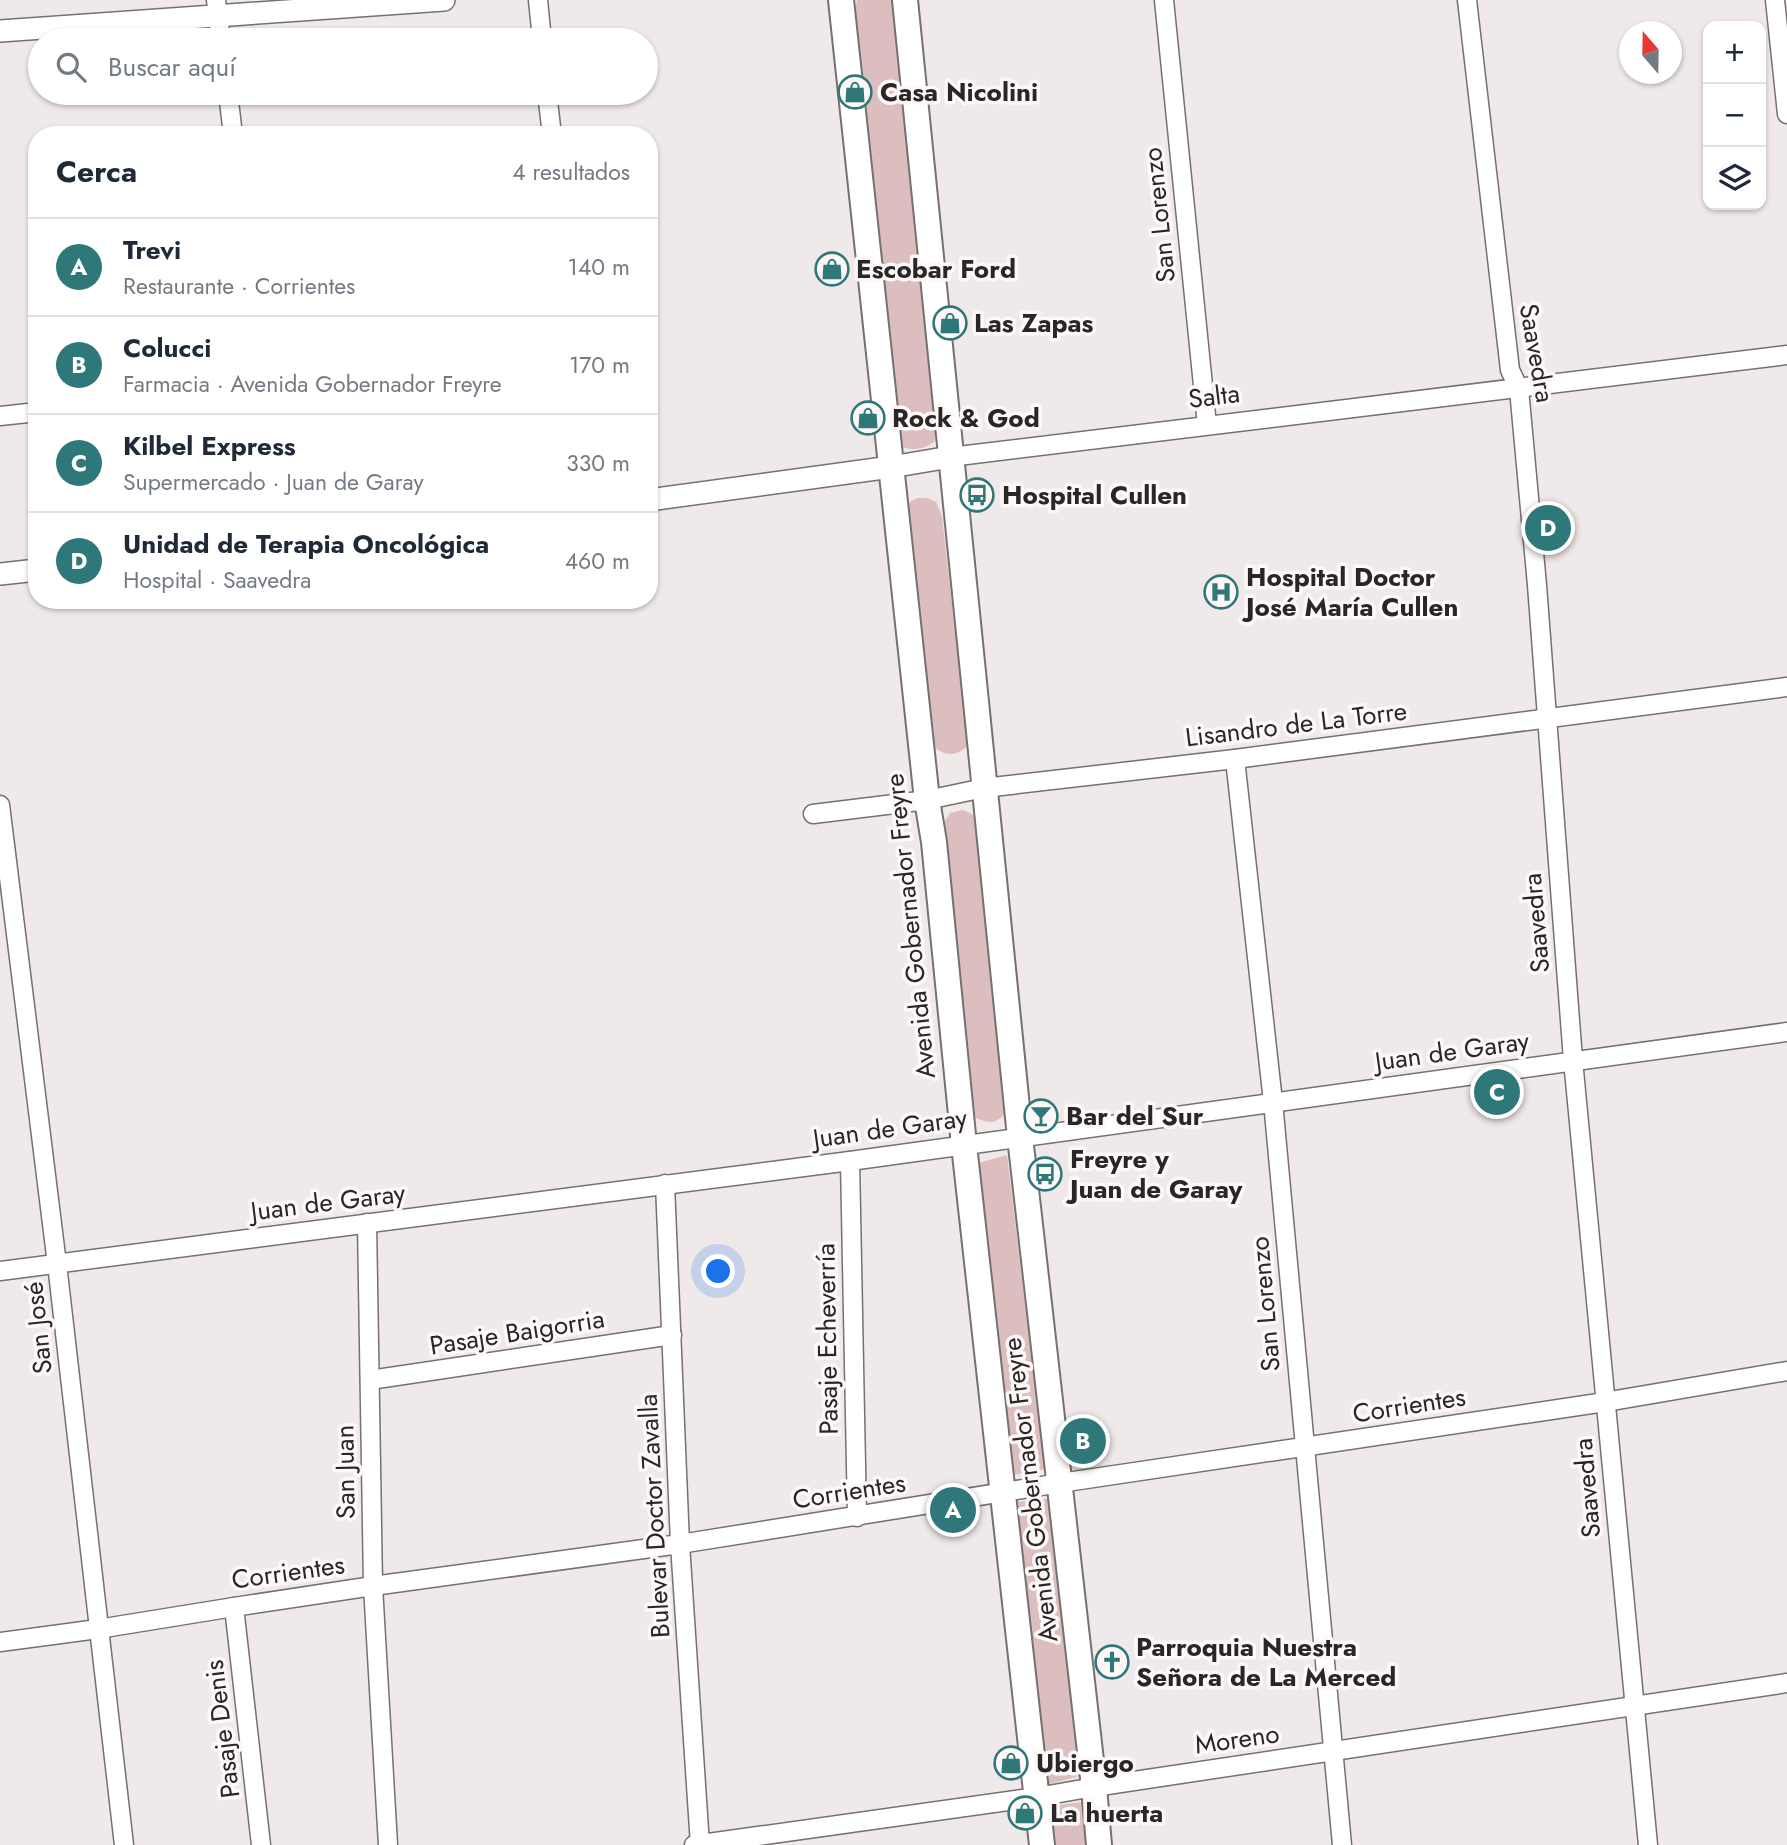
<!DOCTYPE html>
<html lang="es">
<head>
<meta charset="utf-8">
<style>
  body { margin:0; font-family:Jost,sans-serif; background:#f2f2f3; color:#1f2937 }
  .controls { position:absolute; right:21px; top:21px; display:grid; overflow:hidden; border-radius:14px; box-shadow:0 2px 5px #0004 }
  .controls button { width:63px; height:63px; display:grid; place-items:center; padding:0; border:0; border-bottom:2px solid #e0e1e3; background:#fff; color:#1f2937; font:35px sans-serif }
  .compass { position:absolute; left:1619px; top:21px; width:63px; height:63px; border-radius:50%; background:#fff; box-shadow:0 2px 5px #0004; rotate:340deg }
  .you { position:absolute; left:719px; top:1272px; width:24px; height:24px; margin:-18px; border:5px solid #fff; border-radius:50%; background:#1a73e8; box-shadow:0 0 0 10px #1a73e833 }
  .badge { display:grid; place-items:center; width:46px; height:46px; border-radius:50%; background:#2f787a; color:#fff; font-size:23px; font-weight:700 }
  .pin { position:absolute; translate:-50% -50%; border:4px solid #fff; box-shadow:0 2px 7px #0006 }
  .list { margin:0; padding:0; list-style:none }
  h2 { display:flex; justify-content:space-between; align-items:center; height:91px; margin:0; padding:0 28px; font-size:30px }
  h2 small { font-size:23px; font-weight:400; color:#747a83 }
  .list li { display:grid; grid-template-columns:46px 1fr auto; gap:21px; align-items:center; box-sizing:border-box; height:98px; padding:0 28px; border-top:2px solid #e0e1e3 }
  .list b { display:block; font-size:26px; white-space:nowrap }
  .list p { margin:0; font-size:23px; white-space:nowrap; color:#747a83 }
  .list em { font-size:23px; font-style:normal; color:#747a83 }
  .icon { flex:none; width:38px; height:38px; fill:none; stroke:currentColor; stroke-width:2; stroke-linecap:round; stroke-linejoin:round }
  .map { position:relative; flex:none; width:1787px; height:1845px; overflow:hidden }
  .search { position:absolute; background:#fff; box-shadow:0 2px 5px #0004; left:28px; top:28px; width:630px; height:77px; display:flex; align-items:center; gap:18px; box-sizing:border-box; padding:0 24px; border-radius:38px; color:#747a83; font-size:26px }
  .panel { position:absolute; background:#fff; box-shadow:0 2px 5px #0004; left:28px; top:126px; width:630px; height:483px; border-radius:28px }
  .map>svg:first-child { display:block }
  .green { fill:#dcbebe }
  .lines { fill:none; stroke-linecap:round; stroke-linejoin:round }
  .minor-casing { stroke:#767070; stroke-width:21 }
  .tertiary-casing { stroke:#767070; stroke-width:24 }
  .secondary-casing { stroke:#767070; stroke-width:28 }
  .minor { stroke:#fff; stroke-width:18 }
  .tertiary { stroke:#fff; stroke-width:21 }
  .secondary { stroke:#fff; stroke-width:24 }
  .labels { text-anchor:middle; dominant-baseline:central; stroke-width:7; stroke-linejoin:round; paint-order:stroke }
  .poi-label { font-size:26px; font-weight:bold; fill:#282626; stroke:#fef7f7; text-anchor:start }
  .street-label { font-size:26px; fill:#282626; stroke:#fef7f7 }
</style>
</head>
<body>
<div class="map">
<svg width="1787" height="1845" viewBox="0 0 1787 1845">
  <rect width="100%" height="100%" fill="#f0e9e9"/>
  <!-- green -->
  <g class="green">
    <path d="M857 0H893L937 432 934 442C924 449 915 451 903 447L899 438 854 14Z"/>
    <path d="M918 498H927L936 502 942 516 968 745C957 758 940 757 931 742L904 509 911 501Z"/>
    <path d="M963 810 978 817 1008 1111C994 1125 992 1124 973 1117L943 824 950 813Z"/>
    <path d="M1007 1155 1045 1469 1013 1475 975 1164Z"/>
    <path d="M1052 1498 1080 1776 1049 1784 1015 1502Z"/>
    <path d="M1083 1802 1088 1845H1054L1051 1806Z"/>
  </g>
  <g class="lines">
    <defs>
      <g id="minor">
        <path d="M216 0 221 40"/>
        <path d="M538 0 542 40"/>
        <path d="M1164 0 1207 425"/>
        <path d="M1467 0 1510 370 1519 389 1537 585 1573 1060 1648 1845"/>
        <path d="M1775 0 1787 114"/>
        <path d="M228 93 233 135"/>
        <path d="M547 93 552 135"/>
        <path d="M0 416 37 412"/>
        <path d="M950 457C1229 422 1508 391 1787 355"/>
        <path d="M1235 759 1273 1102 1342 1845"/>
        <path d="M0 805 57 1264 124 1845"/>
        <path d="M813 814 927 800 984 788 1235 759 1787 687"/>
        <path d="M850 1161 857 1517"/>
        <path d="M665 1184 680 1544 700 1845"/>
        <path d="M367 1223 373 1586 388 1845"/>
        <path d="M0 1271 850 1161 1787 1032"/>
        <path d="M370 1380 672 1335"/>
        <path d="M234 1607 261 1845"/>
        <path d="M0 1642 98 1629 234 1607 373 1586 680 1544 1060 1483 1605 1402 1787 1371"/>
        <path d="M694 1845 1037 1797 1094 1787 1787 1683"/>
      </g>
      <g id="tertiary">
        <path d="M0 31 444 0"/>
        <path d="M649 500 891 467 950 457"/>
        <path d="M0 574 37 570"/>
      </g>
      <g id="secondary">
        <path d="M841 0 927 800 934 842 964 1145 1042 1845"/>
        <path d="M905 0 1020 1137 1094 1787 1099 1845"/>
      </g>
    </defs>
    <!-- minor casing -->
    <use href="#minor" class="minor-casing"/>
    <!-- tertiary casing -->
    <use href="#tertiary" class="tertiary-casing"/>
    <!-- secondary casing -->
    <use href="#secondary" class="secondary-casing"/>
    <!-- minor -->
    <use href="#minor" class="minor"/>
    <!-- tertiary -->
    <use href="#tertiary" class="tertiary"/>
    <!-- secondary -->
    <use href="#secondary" class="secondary"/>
  </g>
  <!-- icons -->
  <defs>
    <symbol id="shop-ring" viewBox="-11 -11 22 22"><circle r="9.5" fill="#fef7f7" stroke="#2f787a" stroke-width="1.5"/><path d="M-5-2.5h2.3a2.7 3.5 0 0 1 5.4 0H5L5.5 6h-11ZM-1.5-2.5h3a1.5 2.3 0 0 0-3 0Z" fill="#2f787a"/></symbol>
    <symbol id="bus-ring" viewBox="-11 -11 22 22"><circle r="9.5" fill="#fef7f7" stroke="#2f787a" stroke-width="1.5"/><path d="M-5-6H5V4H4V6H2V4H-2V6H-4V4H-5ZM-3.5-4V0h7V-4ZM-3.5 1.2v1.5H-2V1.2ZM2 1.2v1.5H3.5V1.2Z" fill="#2f787a"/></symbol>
    <symbol id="hospital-ring" viewBox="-11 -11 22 22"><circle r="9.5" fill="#fef7f7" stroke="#2f787a" stroke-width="1.5"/><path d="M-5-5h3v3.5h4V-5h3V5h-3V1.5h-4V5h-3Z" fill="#2f787a"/></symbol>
    <symbol id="bar-ring" viewBox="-11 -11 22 22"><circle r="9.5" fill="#fef7f7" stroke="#2f787a" stroke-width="1.5"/><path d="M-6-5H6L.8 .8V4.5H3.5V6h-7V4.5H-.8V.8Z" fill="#2f787a"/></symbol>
    <symbol id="church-ring" viewBox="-11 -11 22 22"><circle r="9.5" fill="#fef7f7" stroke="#2f787a" stroke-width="1.5"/><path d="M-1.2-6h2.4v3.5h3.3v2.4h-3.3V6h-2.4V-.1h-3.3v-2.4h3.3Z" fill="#2f787a"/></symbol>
  </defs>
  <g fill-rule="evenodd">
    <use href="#shop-ring" x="836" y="73" width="38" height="38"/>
    <use href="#shop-ring" x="813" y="250" width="38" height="38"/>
    <use href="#shop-ring" x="931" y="304" width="38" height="38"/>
    <use href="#shop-ring" x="849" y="399" width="38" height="38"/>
    <use href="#bus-ring" x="958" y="476" width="38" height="38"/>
    <use href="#hospital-ring" x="1202" y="573" width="38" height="38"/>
    <use href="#bar-ring" x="1022" y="1097" width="38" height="38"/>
    <use href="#bus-ring" x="1026" y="1155" width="38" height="38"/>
    <use href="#church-ring" x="1093" y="1643" width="38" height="38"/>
    <use href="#shop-ring" x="992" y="1744" width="38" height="38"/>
    <use href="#shop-ring" x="1006" y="1794" width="38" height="38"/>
  </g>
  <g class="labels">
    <!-- poi labels -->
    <g class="poi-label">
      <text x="880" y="92">Casa Nicolini</text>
      <text x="856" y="269">Escobar Ford</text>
      <text x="974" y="323">Las Zapas</text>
      <text x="892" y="418">Rock &amp; God</text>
      <text x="1002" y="495">Hospital Cullen</text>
      <text x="1246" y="577">Hospital Doctor<tspan x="1246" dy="30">José María Cullen</tspan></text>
      <text x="1066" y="1116">Bar del Sur</text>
      <text x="1070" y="1159">Freyre y<tspan x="1070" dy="30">Juan de Garay</tspan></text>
      <text x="1136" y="1647">Parroquia Nuestra<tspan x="1136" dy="30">Señora de La Merced</tspan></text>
      <text x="1036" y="1763">Ubiergo</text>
      <text x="1050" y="1813">La huerta</text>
    </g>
    <!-- street labels -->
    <g class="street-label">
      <text transform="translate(1159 215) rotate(-96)">San Lorenzo</text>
      <text transform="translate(1537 353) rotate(80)">Saavedra</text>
      <text transform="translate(1214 396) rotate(-7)">Salta</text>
      <text transform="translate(1296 724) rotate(-7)">Lisandro de La Torre</text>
      <text transform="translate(1536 923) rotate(-95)">Saavedra</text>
      <text transform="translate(910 926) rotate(-96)">Avenida Gobernador Freyre</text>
      <text transform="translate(1452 1051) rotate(-8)">Juan de Garay</text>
      <text transform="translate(890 1128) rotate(-8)">Juan de Garay</text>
      <text transform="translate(328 1202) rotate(-7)">Juan de Garay</text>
      <text transform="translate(1265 1304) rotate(-95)">San Lorenzo</text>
      <text transform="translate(38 1328) rotate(-96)">San José</text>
      <text transform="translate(517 1332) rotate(-9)">Pasaje Baigorria</text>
      <text transform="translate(827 1339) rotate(-91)">Pasaje Echeverría</text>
      <text transform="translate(1409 1405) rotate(-9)">Corrientes</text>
      <text transform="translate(345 1472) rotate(-91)">San Juan</text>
      <text transform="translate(1587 1488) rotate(-95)">Saavedra</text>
      <text transform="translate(1030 1490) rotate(-97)">Avenida Gobernador Freyre</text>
      <text transform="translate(849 1491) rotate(-9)">Corrientes</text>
      <text transform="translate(654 1516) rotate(-93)">Bulevar Doctor Zavalla</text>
      <text transform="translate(288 1572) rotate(-8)">Corrientes</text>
      <text transform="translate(222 1729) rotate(-97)">Pasaje Denis</text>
      <text transform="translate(1237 1739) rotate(-8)">Moreno</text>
    </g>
  </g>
</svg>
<div class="controls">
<button>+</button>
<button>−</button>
<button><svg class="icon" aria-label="layers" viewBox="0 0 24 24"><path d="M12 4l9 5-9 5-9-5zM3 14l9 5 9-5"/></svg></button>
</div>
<svg class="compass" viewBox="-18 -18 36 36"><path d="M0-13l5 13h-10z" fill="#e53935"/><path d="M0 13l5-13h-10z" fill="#747a83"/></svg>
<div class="you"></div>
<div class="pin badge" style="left:953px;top:1510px">A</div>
<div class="pin badge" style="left:1083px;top:1441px">B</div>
<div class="pin badge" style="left:1497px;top:1092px">C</div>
<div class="pin badge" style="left:1548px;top:528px">D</div>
<div class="search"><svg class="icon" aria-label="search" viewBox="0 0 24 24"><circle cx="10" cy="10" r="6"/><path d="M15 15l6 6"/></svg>Buscar aquí</div>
<section class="panel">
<h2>Cerca<small>4 resultados</small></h2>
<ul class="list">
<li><span class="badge">A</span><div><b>Trevi</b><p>Restaurante · Corrientes</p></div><em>140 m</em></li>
<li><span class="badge">B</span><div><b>Colucci</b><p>Farmacia · Avenida Gobernador Freyre</p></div><em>170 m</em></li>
<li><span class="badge">C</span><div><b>Kilbel Express</b><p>Supermercado · Juan de Garay</p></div><em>330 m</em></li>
<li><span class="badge">D</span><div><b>Unidad de Terapia Oncológica</b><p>Hospital · Saavedra</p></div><em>460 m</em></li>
</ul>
</section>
</div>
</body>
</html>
